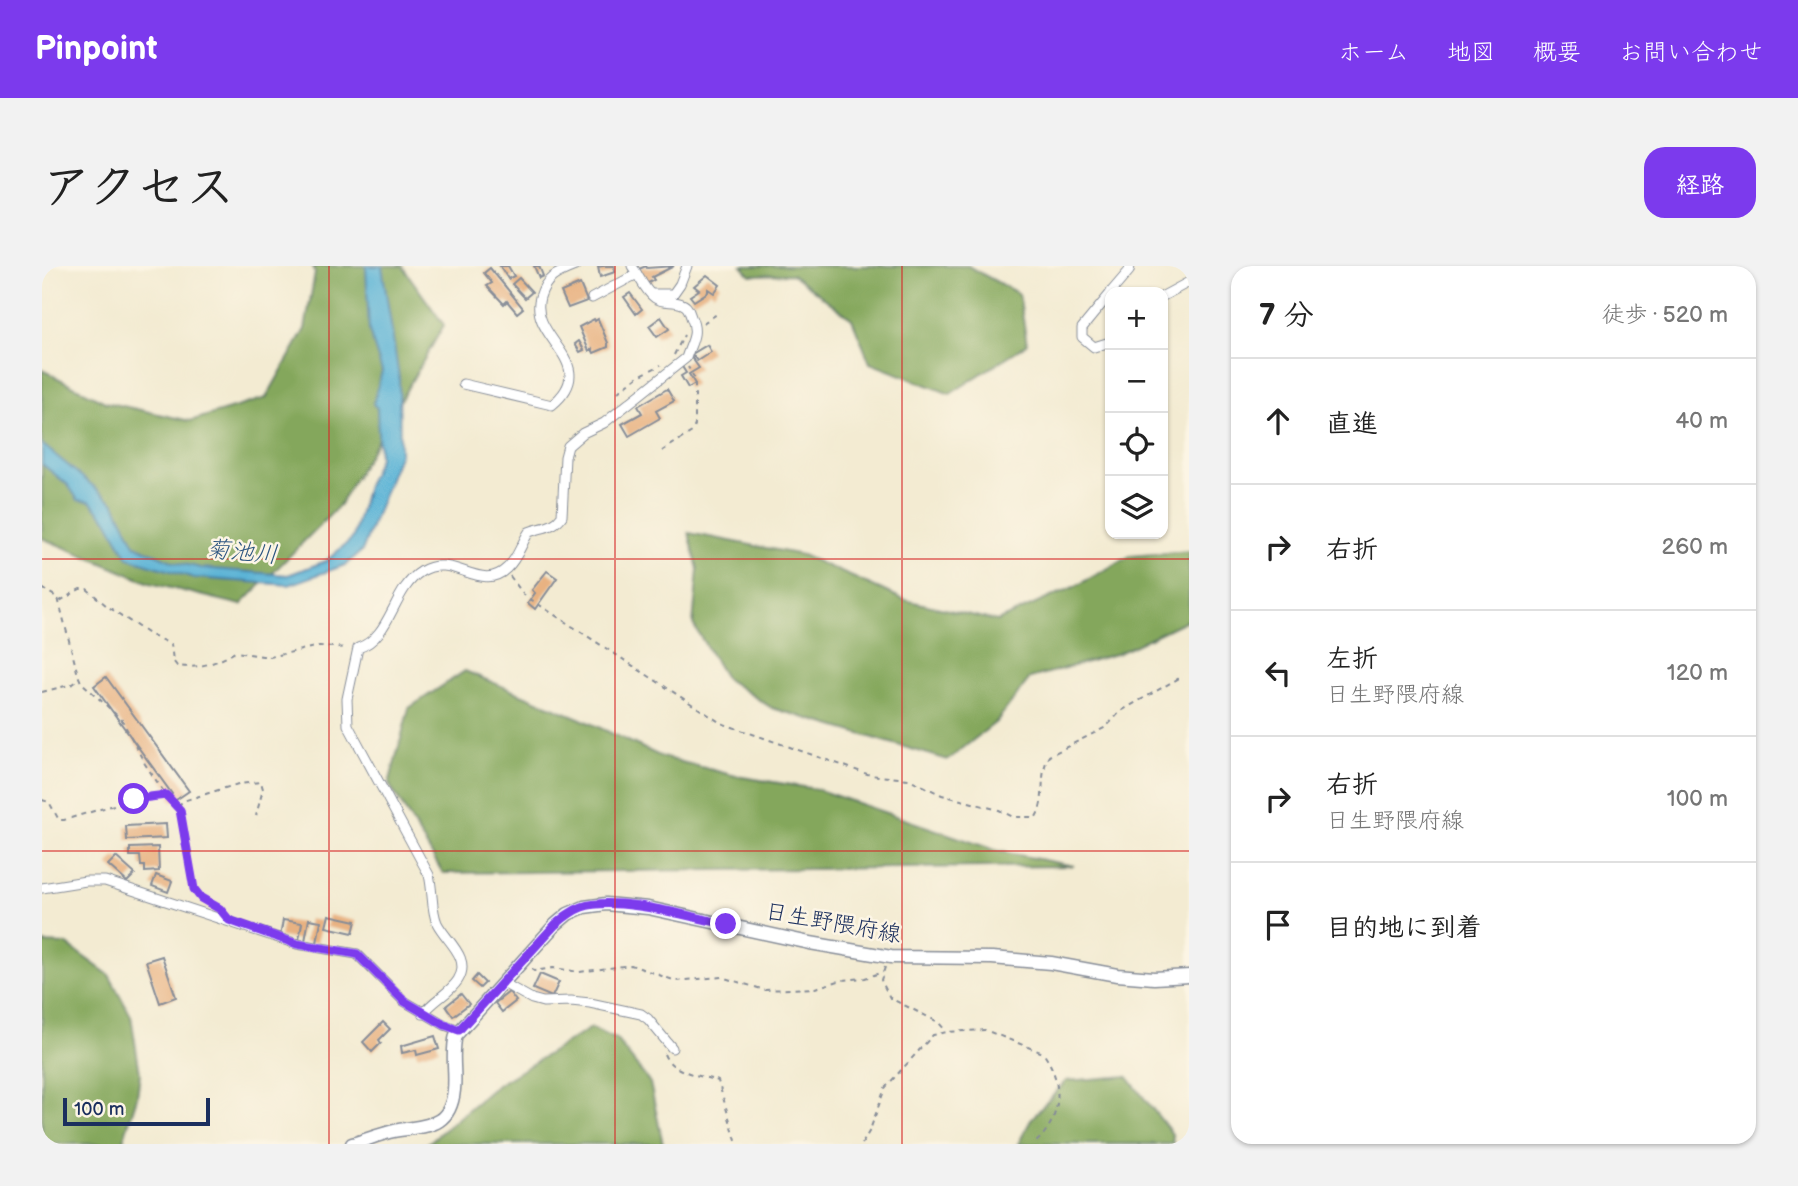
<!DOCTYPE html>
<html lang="ja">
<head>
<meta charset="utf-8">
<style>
  body { margin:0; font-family:"Balsamiq Sans","Klee One",sans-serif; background:#f2f2f2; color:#222 }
  .controls { position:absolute; right:21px; top:21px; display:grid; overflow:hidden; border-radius:14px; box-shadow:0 2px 5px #0004 }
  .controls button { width:63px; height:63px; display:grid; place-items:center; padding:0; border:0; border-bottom:2px solid #e0e0e0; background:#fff; color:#222; font:35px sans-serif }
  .scale { position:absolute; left:21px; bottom:18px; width:147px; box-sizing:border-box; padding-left:7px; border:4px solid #1b2f5e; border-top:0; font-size:19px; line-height:24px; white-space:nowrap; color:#1b2f5e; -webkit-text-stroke:5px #fcf5e5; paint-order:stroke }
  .stop { position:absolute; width:21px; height:21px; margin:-16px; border:5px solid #7c3aed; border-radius:50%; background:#fff }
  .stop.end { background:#7c3aed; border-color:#fff; box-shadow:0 2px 7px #0008 }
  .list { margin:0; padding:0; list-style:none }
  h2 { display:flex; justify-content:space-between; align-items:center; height:91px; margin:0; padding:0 28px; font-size:30px }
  h2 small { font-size:23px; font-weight:400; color:#767676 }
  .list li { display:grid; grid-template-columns:46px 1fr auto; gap:21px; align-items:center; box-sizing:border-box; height:126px; padding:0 28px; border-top:2px solid #e0e0e0 }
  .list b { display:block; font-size:26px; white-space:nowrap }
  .list p { margin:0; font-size:23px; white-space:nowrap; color:#767676 }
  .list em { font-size:23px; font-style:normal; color:#767676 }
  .icon { flex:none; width:38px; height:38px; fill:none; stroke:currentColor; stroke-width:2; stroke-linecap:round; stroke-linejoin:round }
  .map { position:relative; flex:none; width:1147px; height:878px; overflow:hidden; border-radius:21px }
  header { display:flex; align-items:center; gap:42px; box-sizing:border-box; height:98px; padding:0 35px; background:#7c3aed; color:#fff }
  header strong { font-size:33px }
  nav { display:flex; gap:38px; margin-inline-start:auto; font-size:24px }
  .intro { display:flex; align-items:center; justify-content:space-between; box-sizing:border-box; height:168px; padding:0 42px }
  h1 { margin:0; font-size:49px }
  .button { padding:18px 32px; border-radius:21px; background:#7c3aed; color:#fff; font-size:24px; font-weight:700 }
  main { display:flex; gap:42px; padding:0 42px }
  aside { flex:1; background:#fff; border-radius:21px; box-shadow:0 2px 5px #0004 }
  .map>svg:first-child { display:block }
  .forest { fill:#84a75c; stroke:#506b5d; stroke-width:2 }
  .water { fill:#58b2d6; stroke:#3a709a; stroke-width:2 }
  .building { fill:#e8b282 }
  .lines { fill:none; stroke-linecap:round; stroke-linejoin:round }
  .street-casing { stroke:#878d98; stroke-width:11 }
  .secondary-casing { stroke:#878d98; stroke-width:15 }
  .path { stroke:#878d98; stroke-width:2; stroke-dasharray:5 5; stroke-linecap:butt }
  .street { stroke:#fff; stroke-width:9 }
  .secondary { stroke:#fff; stroke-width:12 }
  .route { stroke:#7c3aed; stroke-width:9 }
  .grid { fill:none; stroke:#d62828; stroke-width:2; stroke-opacity:0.55 }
  .labels { text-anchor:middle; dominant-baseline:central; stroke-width:5; stroke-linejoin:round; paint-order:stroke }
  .street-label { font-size:23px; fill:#1b2f5e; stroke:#fcf5e5 }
  .water-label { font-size:24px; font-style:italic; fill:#2d5682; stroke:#fcf5e5 }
</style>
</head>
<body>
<header>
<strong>Pinpoint</strong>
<nav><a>ホーム</a><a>地図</a><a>概要</a><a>お問い合わせ</a></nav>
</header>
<div class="intro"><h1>アクセス</h1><a class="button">経路</a></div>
<main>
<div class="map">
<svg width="1147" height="878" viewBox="0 0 1147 878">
  <rect width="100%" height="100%" fill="#fcf5e5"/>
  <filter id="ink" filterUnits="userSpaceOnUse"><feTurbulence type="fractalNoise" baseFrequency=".0143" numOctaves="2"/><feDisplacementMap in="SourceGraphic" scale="14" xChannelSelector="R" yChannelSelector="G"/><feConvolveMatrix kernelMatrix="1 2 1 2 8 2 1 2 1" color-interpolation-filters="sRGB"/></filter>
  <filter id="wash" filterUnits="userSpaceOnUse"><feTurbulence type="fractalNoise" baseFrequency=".00686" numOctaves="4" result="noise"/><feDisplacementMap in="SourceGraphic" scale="28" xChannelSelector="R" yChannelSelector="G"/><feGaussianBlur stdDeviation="1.57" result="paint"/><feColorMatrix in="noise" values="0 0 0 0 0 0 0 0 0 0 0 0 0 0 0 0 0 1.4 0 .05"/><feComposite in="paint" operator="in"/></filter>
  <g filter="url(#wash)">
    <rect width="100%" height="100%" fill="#f3ebd2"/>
    <!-- forest -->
    <g class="forest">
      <path d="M271 0H360L402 59 297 240 199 339 108 317 0 272V104L63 136 148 155 224 132 263 63 273 7Z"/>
      <path d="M700 0H926L977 28 985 78 908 128 828 97 810 53 750 8 708 9Z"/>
      <path d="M647 267 760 289 863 334 955 355 1034 320 1088 290 1147 285V353L1077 387 988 412 954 456 906 494 730 442 683 412 651 358 656 303Z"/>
      <path d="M423 405 537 452 620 491 694 510 774 523 956 585 1032 600 401 607 347 518 367 442Z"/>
      <path d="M0 677 24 678 67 709 89 750 98 807 95 831 80 878H0Z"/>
      <path d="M549 762 574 773 608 817 621 878H385L455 819Z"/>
      <path d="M1085 810 1130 868 1131 878H976L990 852 1024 815Z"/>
    </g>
    <!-- water -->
    <path class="water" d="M324 0H340L357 112 358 187 320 285 303 299 247 319 152 312 86 292 65 254 48 235 36 234 26 219 0 198V178L73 238 93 279 132 296 159 302 246 309 284 295 311 272 325 220 337 192 335 142 331 138 340 105 327 65Z"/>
    <g id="blocks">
      <!-- building -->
      <g class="building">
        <path d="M458 0H466L472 10 466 13Z"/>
        <path d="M492 0H497L501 10 497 12Z"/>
        <path d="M561 0H572L573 6 558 11 556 1Z"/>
        <path d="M604 0 605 2 632 0 610 11 612 14 599 21 597 3Z"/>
        <path d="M448 2 481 42 475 47 465 35 462 38 445 20 450 17 442 7Z"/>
        <path d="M665 9 678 19 672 27 666 23V26L652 35 648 30 657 24 652 20Z"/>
        <path d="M477 12 490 26 483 32 470 18Z"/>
        <path d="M538 18 545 35 526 42 519 26Z"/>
        <path d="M588 27 600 43 594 48 582 31Z"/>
        <path d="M619 51 627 63 615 71 607 60Z"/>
        <path d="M552 53 553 55 556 53 566 77V81L552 87 550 83 547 85 537 61Z"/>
        <path d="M537 75 542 84 538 86 533 78Z"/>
        <path d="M665 79 669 86 655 95 650 88Z"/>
        <path d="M650 92 657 102 647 108 653 118 646 122 639 110 644 107 639 99Z"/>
        <path d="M625 123 632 135 614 145 618 152 587 170 580 158 600 147 596 140Z"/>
        <path d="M505 305 515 312 493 343 486 337 493 327 490 324Z"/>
        <path d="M64 411 147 525 131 536 127 531 130 528 52 420Z"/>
        <path d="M124 558 125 572 85 574 84 560Z"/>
        <path d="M116 581 117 605 103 606V600H99L98 590H88V582Z"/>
        <path d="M74 591 93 608 85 616 66 599Z"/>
        <path d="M114 609 130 615 126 626 110 620Z"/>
        <path d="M287 649 314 655 311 667 284 661Z"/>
        <path d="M267 653 279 655 275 677 263 675Z"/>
        <path d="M241 654 260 657 257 674 238 671Z"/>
        <path d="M120 690 134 731 118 737 104 695Z"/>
        <path d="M498 708 517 716 510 731 491 723Z"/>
        <path d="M435 709 443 717 438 722 430 715Z"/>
        <path d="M467 726 474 735 460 746 453 737Z"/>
        <path d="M419 728 427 738 411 750 404 740Z"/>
        <path d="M341 756 348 763 337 774 339 777 330 786 321 776Z"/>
        <path d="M393 770 397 783 375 789 374 784 360 787 359 780Z"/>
      </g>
    </g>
  </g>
  <g filter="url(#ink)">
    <use href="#blocks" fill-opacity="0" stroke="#878d98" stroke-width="2"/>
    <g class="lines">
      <defs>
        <g id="street">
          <path d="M1069 26 1087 5 1088 0"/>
          <path d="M609 28H631L638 18 645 0"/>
          <path d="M1068 28 1040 62V71L1052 81 1068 76"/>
          <path d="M1121 30 1147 16"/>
          <path d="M550 32 595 8"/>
          <path d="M421 118 510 139C561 97 486 73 498 31 504 11 515 7 533 0"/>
          <path d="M0 622 44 615H63L255 678 315 688 362 735 403 759 417 764"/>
          <path d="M461 717 490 733 501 736 529 735 548 737 599 748 606 753 630 782"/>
          <path d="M381 748C391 734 407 728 416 714 430 692 404 675 395 657 389 643 391 624 387 609L306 459 305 433 316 382C350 371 350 323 380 305 411 286 439 328 465 302 476 292 479 278 487 266 500 261 512 262 520 250L523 191 526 180 541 167 562 157 644 92C649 76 657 68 649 51 647 45 646 40 640 38 630 34 622 38 613 32 603 25 597 10 590 0"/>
        </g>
        <path id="secondary" d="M310 878C324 874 338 868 352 865 382 859 408 864 412 824 414 805 409 788 414 769L513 659 526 648 542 641 564 638 606 642 768 677 849 691 950 692 1009 697 1075 709 1112 712 1147 710"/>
      </defs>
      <!-- street casing -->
      <use href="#street" class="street-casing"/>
      <!-- secondary casing -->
      <use href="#secondary" class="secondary-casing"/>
      <!-- path -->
      <g class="path">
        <path d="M661 57 675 48"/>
        <path d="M632 89 642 69"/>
        <path d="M576 126 595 111 619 99"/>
        <path d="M620 185 650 166 653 159V113L646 101"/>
        <path d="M468 310 482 329 679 457 828 509 867 513 900 529 957 544 971 551H994C1005 532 996 509 1007 490L1064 461 1079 445 1139 411"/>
        <path d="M0 322 16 332 36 409 39 416 80 454 103 498 122 526 138 544 152 623 159 632 175 641"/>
        <path d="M18 335 38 323H45L65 340 108 369 129 378 131 395 135 400C156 403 176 397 193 386L228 391 277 380 305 382"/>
        <path d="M0 426 31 418 38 413"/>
        <path d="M0 534 7 536 17 554H22L92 533 123 530"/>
        <path d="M136 540 141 535 196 518 219 516 221 523 214 550"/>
        <path d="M843 701 839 714 848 732 896 756 904 765"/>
        <path d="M489 703 492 705 511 702 537 706 589 699 634 715 679 711 723 724 773 722 800 714 823 712 841 706"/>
        <path d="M622 788C630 807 657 809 676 815L695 878"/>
        <path d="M820 878 828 864 843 822 891 769 905 766 943 764 1001 787C1023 817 1020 854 992 878"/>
      </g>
      <!-- street -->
      <use href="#street" class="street"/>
      <!-- secondary -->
      <use href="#secondary" class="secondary"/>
    </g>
  </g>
  <g class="lines" filter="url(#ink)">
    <!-- route -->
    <path class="route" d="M92 533 124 529 138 544 152 623 159 632 178 643 187 654 255 678 315 688 362 735 403 759 417 764 513 659C521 652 529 645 540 641 574 629 648 651 684 658"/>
  </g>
  <!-- grid -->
  <path class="grid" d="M287 0V878M573 0V878M860 0V878M0 293H1147M0 585H1147"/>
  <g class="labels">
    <!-- street labels -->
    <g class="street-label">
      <text transform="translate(791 657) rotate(10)">日生野隈府線</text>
    </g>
    <!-- water labels -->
    <g class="water-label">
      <text transform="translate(200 286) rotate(5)">菊池川</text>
    </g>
  </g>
</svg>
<div class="controls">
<button>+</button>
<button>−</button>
<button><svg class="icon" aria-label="locate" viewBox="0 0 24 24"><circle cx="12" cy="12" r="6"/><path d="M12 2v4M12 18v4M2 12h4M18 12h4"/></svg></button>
<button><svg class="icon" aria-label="layers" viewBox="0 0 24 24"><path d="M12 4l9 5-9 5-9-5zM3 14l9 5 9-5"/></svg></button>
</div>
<div class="scale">100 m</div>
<div class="stop" style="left:92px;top:533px"></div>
<div class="stop end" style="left:684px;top:658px"></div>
</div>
<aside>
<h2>7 分<small>徒歩 · 520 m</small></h2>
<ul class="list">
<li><svg class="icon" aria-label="ahead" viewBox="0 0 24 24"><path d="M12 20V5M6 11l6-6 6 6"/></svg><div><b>直進</b></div><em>40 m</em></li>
<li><svg class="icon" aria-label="right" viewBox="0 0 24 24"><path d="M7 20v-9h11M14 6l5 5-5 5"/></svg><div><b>右折</b></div><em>260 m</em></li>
<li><svg class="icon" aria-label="left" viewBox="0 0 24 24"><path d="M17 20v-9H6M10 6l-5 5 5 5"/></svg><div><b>左折</b><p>日生野隈府線</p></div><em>120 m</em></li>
<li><svg class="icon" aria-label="right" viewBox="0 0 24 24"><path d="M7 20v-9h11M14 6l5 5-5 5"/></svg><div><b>右折</b><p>日生野隈府線</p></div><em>100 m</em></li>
<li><svg class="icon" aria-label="arrive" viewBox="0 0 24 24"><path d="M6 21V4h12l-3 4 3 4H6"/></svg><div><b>目的地に到着</b></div></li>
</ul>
</aside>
</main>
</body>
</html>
